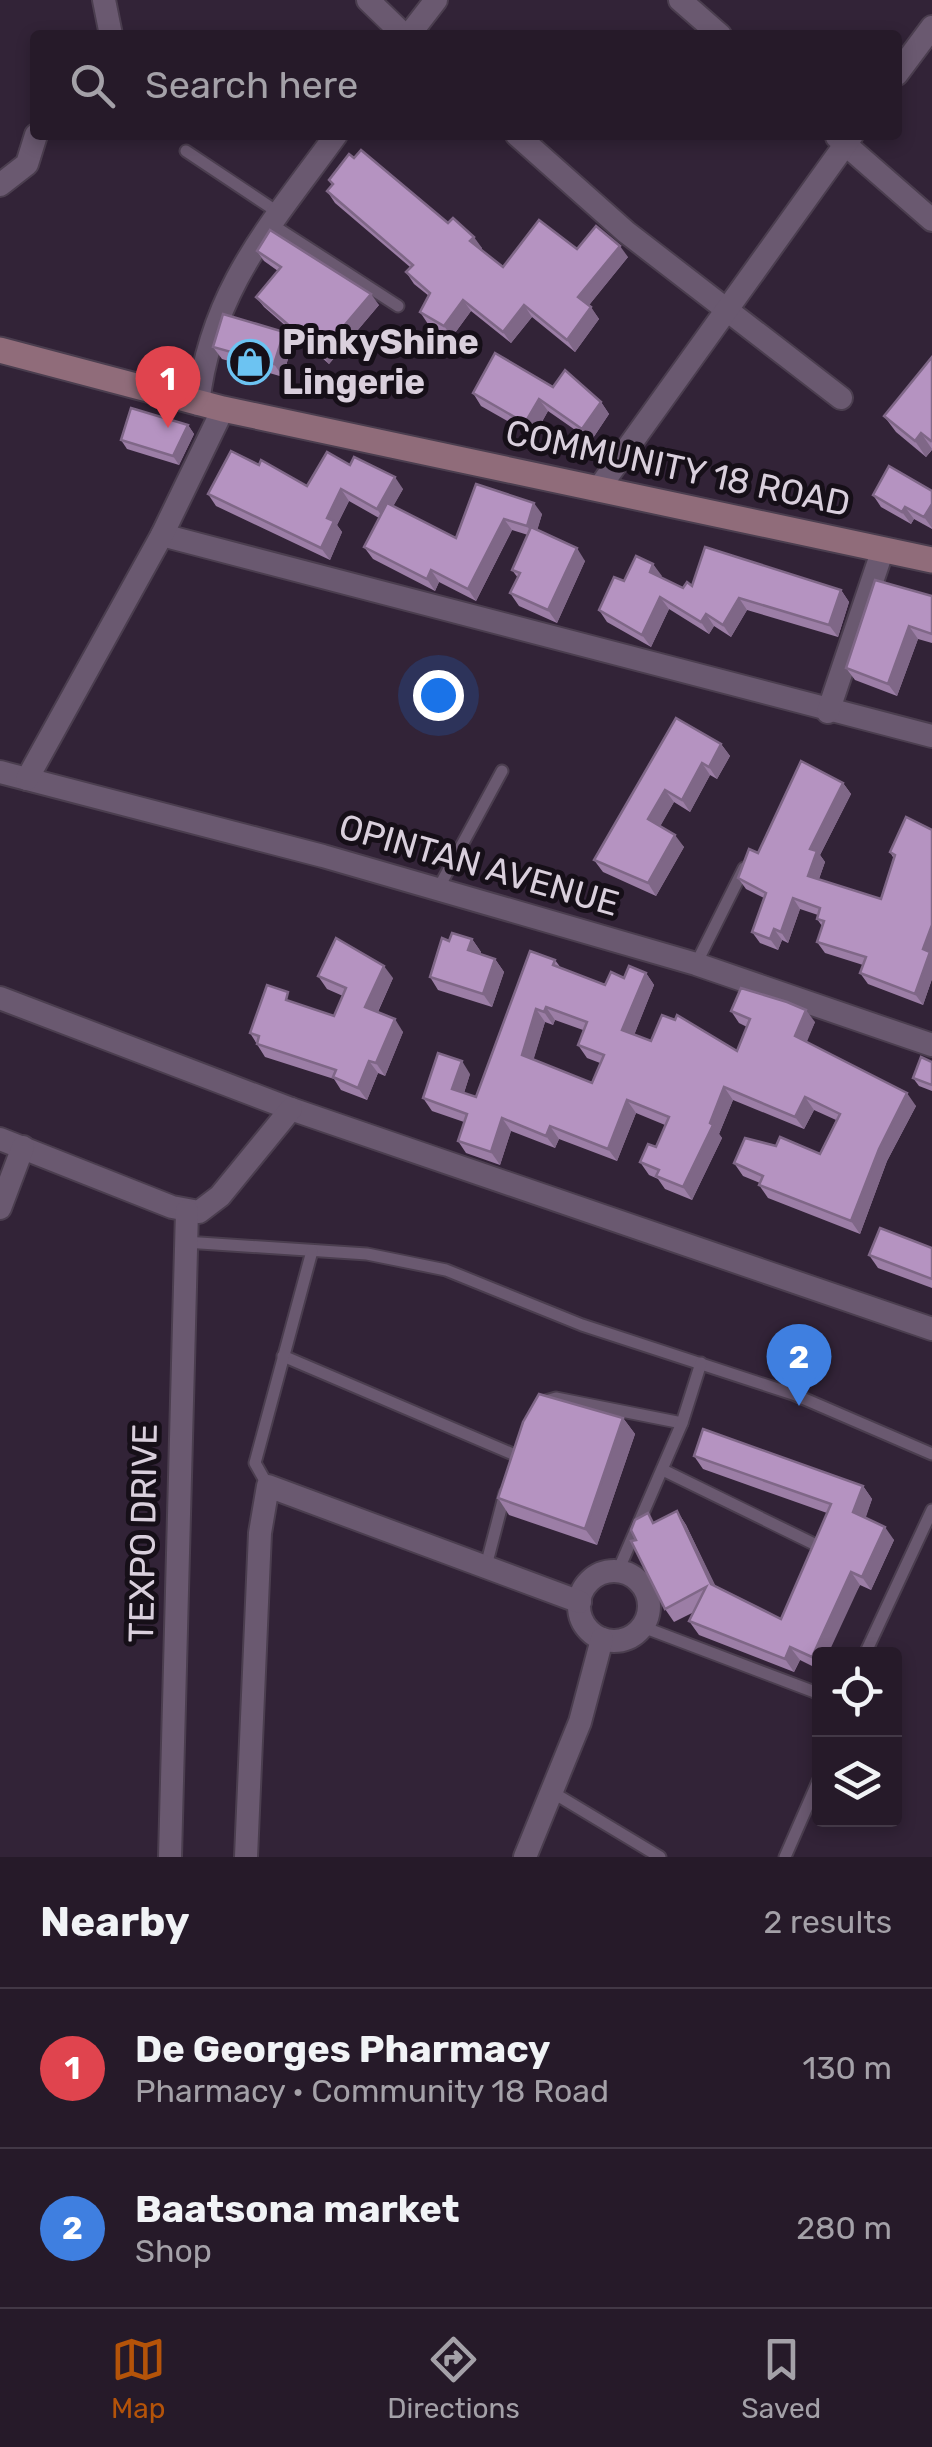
<!DOCTYPE html>
<html lang="en">
<head>
<meta charset="utf-8">
<style>
  body { margin:0; font-family:Rubik,sans-serif; background:#322735; color:#f1f3f6 }
  .controls { position:absolute; right:30px; bottom:30px; display:grid; overflow:hidden; border-radius:10px; box-shadow:0 5px 15px #0003 }
  .controls button { width:90px; height:90px; display:grid; place-items:center; padding:0; border:0; border-bottom:2px solid #423846; background:#261a29; color:#f1f3f6; font:50px sans-serif }
  .you { position:absolute; left:438px; top:695px; width:35px; height:35px; margin:-25px; border:8px solid #fff; border-radius:50%; background:#1a73e8; box-shadow:0 0 0 15px #1a73e833 }
  .badge { display:grid; place-items:center; width:65px; height:65px; border-radius:50%; background:#b45309; color:#fff; font-size:32px; font-weight:700 }
  .pin { position:absolute; translate:-50% -82px; filter:drop-shadow(0 2px 5px #0008) }
  .pin::after { content:''; position:absolute; top:52px; width:35px; height:30px; background:inherit; clip-path:polygon(0 0,100% 0,50% 100%) }
  .list { margin:0; padding:0; list-style:none }
  h2 { display:flex; justify-content:space-between; align-items:center; height:130px; margin:0; padding:0 40px; font-size:42px }
  h2 small { font-size:32px; font-weight:400; color:#a4a1a8 }
  .list li { display:grid; grid-template-columns:65px 1fr auto; gap:30px; align-items:center; box-sizing:border-box; height:160px; padding:0 40px; border-top:2px solid #423846 }
  .list b { display:block; font-size:38px; white-space:nowrap }
  .list p { margin:0; font-size:32px; white-space:nowrap; color:#a4a1a8 }
  .list em { font-size:32px; font-style:normal; color:#a4a1a8 }
  .icon { flex:none; width:55px; height:55px; fill:none; stroke:currentColor; stroke-width:2; stroke-linecap:round; stroke-linejoin:round }
  .map { position:relative; flex:none; width:932px; height:1857px; overflow:hidden }
  .search { position:absolute; background:#261a29; box-shadow:0 5px 15px #0003; left:30px; right:30px; top:30px; height:110px; display:flex; align-items:center; gap:25px; box-sizing:border-box; padding:0 35px; border-radius:10px; color:#a4a1a8; font-size:38px }
  .sheet { height:450px; background:#261a29 }
  nav { display:flex; justify-content:space-around; align-items:center; box-sizing:border-box; height:140px; border-top:2px solid #423846; background:#261a29; font-size:28px; color:#a4a1a8 }
  nav a { display:grid; justify-items:center; gap:5px }
  nav .on { color:#b45309 }
  .map>svg:first-child { display:block }
  .lines { fill:none; stroke-linecap:round; stroke-linejoin:round }
  .service-casing { stroke:#4b3e4f; stroke-width:15 }
  .minor-casing { stroke:#4b3e4f; stroke-width:26 }
  .secondary-casing { stroke:#4b3e4f; stroke-width:29 }
  .service { stroke:#6a5970; stroke-width:11 }
  .minor { stroke:#6a5970; stroke-width:22 }
  .secondary { stroke:#906c7a; stroke-width:25 }
  .wall { fill:#9c7ea6; fill-rule:evenodd }
  .shaded-wall { fill:#7f6787 }
  .building { fill:#b593c1; stroke:#7f6787; stroke-width:2.5; fill-rule:evenodd }
  .labels { text-anchor:middle; dominant-baseline:central; stroke-width:10; stroke-linejoin:round; paint-order:stroke }
  .poi-label { font-size:35px; font-weight:bold; fill:#d9cfdc; stroke:#160f18; text-anchor:start }
  .street-label { font-size:35px; fill:#d9cfdc; stroke:#160f18 }
</style>
</head>
<body>
<div class="map">
<svg width="932" height="1857" viewBox="0 0 932 1857">
  <rect width="100%" height="100%" fill="#322337"/>
  <g class="lines">
    <defs>
      <g id="service">
        <path d="M186 151 279 213"/>
        <path d="M271 224 398 306"/>
        <path d="M438 889 502 771"/>
        <path d="M696 964 744 868"/>
        <path d="M185 1242 367 1254 446 1270 582 1325 793 1394 932 1454"/>
        <path d="M283 1356 515 1455"/>
        <path d="M542 1402 556 1398 682 1423"/>
        <path d="M663 1470 812 1543"/>
        <path d="M268 1486 255 1463 312 1251"/>
        <path d="M486 1566 505 1493"/>
        <path d="M618 1571 682 1423 701 1363"/>
        <path d="M643 1627 820 1694"/>
        <path d="M865 1654 932 1510"/>
        <path d="M552 1792 660 1857"/>
        <path d="M785 1857 820 1777"/>
      </g>
      <g id="minor">
        <path d="M104 0 111 35"/>
        <path d="M368 0 404 35"/>
        <path d="M680 0 720 35"/>
        <path d="M409 35 436 0"/>
        <path d="M897 74 932 27"/>
        <path d="M517 135 626 232 841 398"/>
        <path d="M837 137 932 220"/>
        <path d="M0 185 27 164 36 135"/>
        <path d="M198 404C211 289 271 225 336 135"/>
        <path d="M599 488 852 135"/>
        <path d="M162 535 932 736"/>
        <path d="M828 712 883 549"/>
        <path d="M0 772 323 856 696 964 932 1045"/>
        <path d="M27 779 162 535 223 409"/>
        <path d="M0 998 291 1109 932 1329"/>
        <path d="M0 1139 172 1207 199 1212 220 1196 291 1109"/>
        <path d="M0 1208 23 1147"/>
        <circle cx="614" cy="1606" r="35"/>
        <path d="M170 1857 187 1211"/>
        <path d="M246 1857 260 1533 268 1486 580 1602"/>
        <path d="M525 1857 580 1722 602 1639"/>
      </g>
      <path id="secondary" d="M0 350 223 409 932 560"/>
    </defs>
    <!-- service casing -->
    <use href="#service" class="service-casing"/>
    <!-- minor casing -->
    <use href="#minor" class="minor-casing"/>
    <!-- secondary casing -->
    <use href="#secondary" class="secondary-casing"/>
    <!-- service -->
    <use href="#service" class="service"/>
    <!-- minor -->
    <use href="#minor" class="minor"/>
    <!-- secondary -->
    <use href="#secondary" class="secondary"/>
  </g>
  <!-- wall -->
  <g class="wall">
    <path d="M329 180 448 223 482 248 481 250 503 267 577 249 628 257 589 305 599 319 575 352 532 317 511 343 471 311 452 337 428 324 420 312 429 296 414 284 406 272 410 267 335 203 327 191 332 185Z"/>
    <path d="M257 251 379 305 329 364 264 307 256 297 278 271 264 261Z"/>
    <path d="M284 332 292 344 283 377 222 359 213 347Z"/>
    <path d="M932 357V450L926 457 896 432 884 416Z"/>
    <path d="M553 387 601 402 609 414 591 441 548 411 534 436 481 406 473 393Z"/>
    <path d="M188 425 194 434 179 465 127 449 121 440Z"/>
    <path d="M259 465 307 486 350 465 403 489 393 506 456 538 476 484 542 514 537 530 585 561 557 623 519 606 510 593 518 578 512 570 528 535 512 530 476 601 439 582 435 591 373 559 364 547 379 518 349 501 337 525 342 532 330 560 216 506 208 494Z"/>
    <path d="M932 491V529L914 519 911 524 881 507 873 495Z"/>
    <path d="M653 564 661 577 683 588 692 586 841 590 849 602 838 637 747 610 731 637 714 626 709 634 669 609 651 647 607 622 599 610 624 581Z"/>
    <path d="M932 596V643L918 639 897 696 855 680 846 668Z"/>
    <path d="M676 718 721 744 730 756 717 779 710 775 690 812 674 802 660 826 684 847 656 896 603 872 594 860Z"/>
    <path d="M843 783 851 794 820 855 825 862 819 879 881 899 894 859 890 852 932 830V979L923 1005 868 984 860 973 863 965 825 953 817 942 822 926 817 919 818 915 800 909 788 943 782 940 778 950 760 943 752 932 764 898 746 889 738 878 758 853Z"/>
    <path d="M472 939 481 952 480 954 495 959 504 972 492 1007 438 990 430 977 449 941Z"/>
    <path d="M555 960 561 968 605 985 624 978 646 973 654 985 634 1035 651 1041 737 1051 747 1027 739 1023 731 1011 815 1022 806 1042 916 1106 887 1161 860 1234 768 1198 759 1185 760 1183 743 1176 734 1163 776 1146 820 1154 836 1120 814 1110 804 1129 733 1100 719 1134 722 1138 692 1200 665 1189 658 1179 649 1175 640 1162 656 1147 665 1125 636 1113 617 1161 559 1139 555 1148 511 1131 500 1165 466 1153 458 1141 464 1122 432 1111 423 1098 470 1074 464 1093 476 1097ZM555 1020 583 1030 578 1045 587 1058 600 1063 592 1083 533 1060 545 1022 553 1025Z"/>
    <path d="M318 976 393 978 378 1012 403 1032 385 1076 378 1073 367 1100 341 1090 334 1079 265 1057 250 1033 296 1003 334 1016 343 996 327 989Z"/>
    <path d="M932 1062V1091L919 1086 913 1078Z"/>
    <path d="M932 1248V1288L878 1268 869 1255Z"/>
    <path d="M623 1418 635 1434 597 1545 509 1515 498 1498Z"/>
    <path d="M694 1456 863 1486 872 1499 865 1518 894 1540 871 1590 860 1585 820 1654V1670L800 1660 794 1672 699 1635 689 1621 694 1612 674 1622 665 1609 636 1540 654 1522 677 1511 686 1525 715 1586 781 1619 827 1513 703 1469Z"/>
  </g>
  <!-- shaded-wall -->
  <g class="shaded-wall">
    <path d="M474 237 482 248 479 253 470 241Z"/>
    <path d="M620 246 628 257 586 309 578 297Z"/>
    <path d="M371 294 379 305 329 364 321 353Z"/>
    <path d="M463 300 471 311 452 337 444 326Z"/>
    <path d="M524 305 532 317 511 343 503 332Z"/>
    <path d="M591 307 599 319 575 352 567 340Z"/>
    <path d="M284 332 292 344 283 377 274 364Z"/>
    <path d="M539 399 548 411 534 436 525 423Z"/>
    <path d="M601 402 609 414 591 441 582 429Z"/>
    <path d="M188 425 194 434 179 465 173 456Z"/>
    <path d="M921 433 932 449 926 457 915 441Z"/>
    <path d="M395 477 403 489 385 521 377 509Z"/>
    <path d="M341 489 349 501 337 525 342 532 330 560 321 548 327 518Z"/>
    <path d="M534 503 542 514 535 538 527 526Z"/>
    <path d="M932 504V528L924 517Z"/>
    <path d="M905 507 914 519 911 524 902 512Z"/>
    <path d="M504 519 512 530 476 601 468 589Z"/>
    <path d="M577 548 585 561 557 623 548 610Z"/>
    <path d="M653 564 662 576 658 584 650 572Z"/>
    <path d="M431 570 439 582 435 591 427 579Z"/>
    <path d="M841 590 849 602 838 637 829 625Z"/>
    <path d="M660 597 669 609 651 647 642 635Z"/>
    <path d="M739 598 747 610 731 637 723 625Z"/>
    <path d="M706 614 714 626 709 634 701 622Z"/>
    <path d="M909 626 918 639 897 696 888 684Z"/>
    <path d="M721 744 730 756 717 779 709 767Z"/>
    <path d="M702 763 710 775 690 812 682 800Z"/>
    <path d="M843 783 851 794 820 855 825 862 816 887 808 876 810 849Z"/>
    <path d="M665 790 674 802 657 832 648 819Z"/>
    <path d="M675 835 684 847 656 896 648 883Z"/>
    <path d="M793 898 800 909 788 943 781 932Z"/>
    <path d="M932 925V979L923 1005 915 994 923 949Z"/>
    <path d="M774 929 782 940 778 950 770 939Z"/>
    <path d="M472 939 481 952 477 963 468 950Z"/>
    <path d="M495 959 504 972 492 1007 483 994Z"/>
    <path d="M384 966 393 978 374 1020 365 1007Z"/>
    <path d="M646 973 654 985 631 1043 622 1030Z"/>
    <path d="M546 1007 555 1020 553 1025 544 1012Z"/>
    <path d="M536 1009 545 1022 531 1068 522 1055Z"/>
    <path d="M806 1010 815 1022 804 1049 795 1036Z"/>
    <path d="M395 1019 403 1032 385 1076 376 1063Z"/>
    <path d="M369 1061 378 1073 367 1100 358 1088Z"/>
    <path d="M462 1061 470 1074 461 1102 452 1089Z"/>
    <path d="M724 1087 733 1100 719 1134 722 1138 692 1200 683 1187Z"/>
    <path d="M907 1093 916 1106 887 1161 860 1234 851 1221 879 1149Z"/>
    <path d="M805 1097 814 1110 804 1129 795 1117Z"/>
    <path d="M627 1100 636 1113 617 1161 608 1149Z"/>
    <path d="M502 1118 511 1131 500 1165 491 1152Z"/>
    <path d="M550 1126 559 1139 555 1148 546 1136Z"/>
    <path d="M623 1418 635 1434 597 1545 585 1529Z"/>
    <path d="M863 1486 872 1499 863 1526 853 1512Z"/>
    <path d="M677 1511 686 1525 721 1597 711 1584Z"/>
    <path d="M885 1527 894 1540 871 1590 862 1577Z"/>
    <path d="M851 1572 860 1585 828 1654H820V1668L812 1657Z"/>
    <path d="M790 1647 800 1660 794 1672 785 1659Z"/>
  </g>
  <!-- building -->
  <g class="building">
    <path d="M361 150 448 223 453 218 474 237 470 241 503 267 539 220 577 249 596 226 620 246 578 297 591 307 567 340 524 305 503 332 463 300 444 326 420 312 430 293 406 272 413 265 327 191 333 184 329 180 349 154 354 158Z"/>
    <path d="M270 230 371 294 321 353 256 297 281 267 257 251Z"/>
    <path d="M223 314 284 332 274 364 213 347Z"/>
    <path d="M495 353 553 387 565 370 601 402 582 429 539 399 525 423 473 393Z"/>
    <path d="M932 357V440L931 441 921 433 915 441 884 416Z"/>
    <path d="M131 408 188 425 173 456 121 440Z"/>
    <path d="M231 451 259 465 261 460 307 486 327 452 350 465 354 457 395 477 377 509 341 489 327 518 334 521 321 548 208 494Z"/>
    <path d="M889 466 932 491V504L924 517 905 507 902 512 873 495Z"/>
    <path d="M476 484 534 503 527 526 504 519 468 589 431 570 427 579 364 547 387 503 456 538Z"/>
    <path d="M531 527 577 548 548 610 510 593 520 573 512 570Z"/>
    <path d="M705 547 841 590 829 625 739 598 723 625 706 614 701 622 660 597 642 635 599 610 614 577 624 581 636 556 653 564 650 572 683 588 687 582 692 586Z"/>
    <path d="M875 580 932 596V634L909 626 888 684 846 668Z"/>
    <path d="M676 718 721 744 709 767 702 763 682 800 665 790 648 819 675 835 648 883 594 860Z"/>
    <path d="M801 761 843 783 810 849 817 851 808 876 881 899 895 855 890 852 906 817 932 830V925L923 949 930 952 915 994 860 973 866 957 817 942 824 921 817 919 820 908 793 898 781 932 774 929 770 939 752 932 766 893 738 878 749 849 758 853Z"/>
    <path d="M452 933 472 939 468 950 495 959 483 994 430 977 442 938 449 941Z"/>
    <path d="M336 938 384 966 365 1007 395 1019 376 1063 369 1061 358 1088 333 1077 336 1070 257 1044 259 1036 250 1033 267 985 288 992 286 1000 334 1016 346 988 318 976Z"/>
    <path d="M530 951 555 960 553 965 605 985 611 972 624 978 629 966 646 973 622 1030 651 1041 662 1015 675 1020 677 1015 737 1051 750 1019 731 1011 741 988 787 1002 806 1010 795 1036 907 1093 879 1149 851 1221 759 1185 763 1176 734 1163 745 1138 776 1146 780 1137 820 1154 840 1114 805 1097 795 1117 724 1087 710 1123 713 1125 683 1187 656 1176 659 1170 640 1162 648 1144 656 1147 669 1117 627 1100 608 1149 550 1126 546 1136 502 1118 491 1152 458 1141 467 1114 423 1098 438 1053 462 1061 452 1089 476 1097ZM546 1007 587 1022 578 1045 604 1055 592 1083 522 1055 536 1009 544 1012Z"/>
    <path d="M921 1057 932 1062V1085L913 1078Z"/>
    <path d="M880 1228 932 1248V1279L869 1255Z"/>
    <path d="M539 1394 623 1418 585 1529 498 1498 523 1422Z"/>
    <path d="M703 1429 863 1486 853 1512 885 1527 862 1577 851 1572 812 1657 790 1647 785 1659 689 1621 706 1587 665 1609 631 1541 636 1540 631 1530 635 1520 648 1513 653 1523 677 1511 711 1584 781 1619 831 1504 694 1456Z"/>
  </g>
  <!-- icons -->
  <defs>
    <symbol id="shop-ring" viewBox="-11 -11 22 22"><circle r="9.5" fill="#160f18" stroke="#6cc3f2" stroke-width="1.5"/><path d="M-5-2.5h2.3a2.7 3.5 0 0 1 5.4 0H5L5.5 6h-11ZM-1.5-2.5h3a1.5 2.3 0 0 0-3 0Z" fill="#6cc3f2"/></symbol>
  </defs>
  <g fill-rule="evenodd">
    <use href="#shop-ring" x="225" y="337" width="50" height="50"/>
  </g>
  <g class="labels">
    <!-- poi labels -->
    <g class="poi-label">
      <text x="282" y="342">PinkyShine<tspan x="282" dy="40">Lingerie</tspan></text>
    </g>
    <!-- street labels -->
    <g class="street-label">
      <text transform="translate(678 468) rotate(12)">COMMUNITY 18 ROAD</text>
      <text transform="translate(479 865) rotate(16)">OPINTAN AVENUE</text>
      <text transform="translate(143 1533) rotate(-89)">TEXPO DRIVE</text>
    </g>
  </g>
</svg>
<div class="controls">
<button><svg class="icon" aria-label="locate" viewBox="0 0 24 24"><circle cx="12" cy="12" r="6"/><path d="M12 2v4M12 18v4M2 12h4M18 12h4"/></svg></button>
<button><svg class="icon" aria-label="layers" viewBox="0 0 24 24"><path d="M12 4l9 5-9 5-9-5zM3 14l9 5 9-5"/></svg></button>
</div>
<div class="you"></div>
<div class="pin badge" style="left:168px;top:428px;background:#e0444e">1</div>
<div class="pin badge" style="left:799px;top:1406px;background:#3f7fe0">2</div>
<div class="search"><svg class="icon" aria-label="search" viewBox="0 0 24 24"><circle cx="10" cy="10" r="6"/><path d="M15 15l6 6"/></svg>Search here</div>
</div>
<section class="sheet">
<h2>Nearby<small>2 results</small></h2>
<ul class="list">
<li><span class="badge" style="background:#e0444e">1</span><div><b>De Georges Pharmacy</b><p>Pharmacy · Community 18 Road</p></div><em>130 m</em></li>
<li><span class="badge" style="background:#3f7fe0">2</span><div><b>Baatsona market</b><p>Shop</p></div><em>280 m</em></li>
</ul>
</section>
<nav>
<a class="on"><svg class="icon" aria-label="map" viewBox="0 0 24 24"><path d="M3 6l6-2 6 2 6-2v14l-6 2-6-2-6 2zM9 4v14M15 6v14"/></svg>Map</a>
<a><svg class="icon" aria-label="directions" viewBox="0 0 24 24"><path d="M12 3l9 9-9 9-9-9zM9 14v-3h6M13 9l2 2-2 2"/></svg>Directions</a>
<a><svg class="icon" aria-label="saved" viewBox="0 0 24 24"><path d="M7 4h10v16l-5-4-5 4z"/></svg>Saved</a>
</nav>
</body>
</html>
